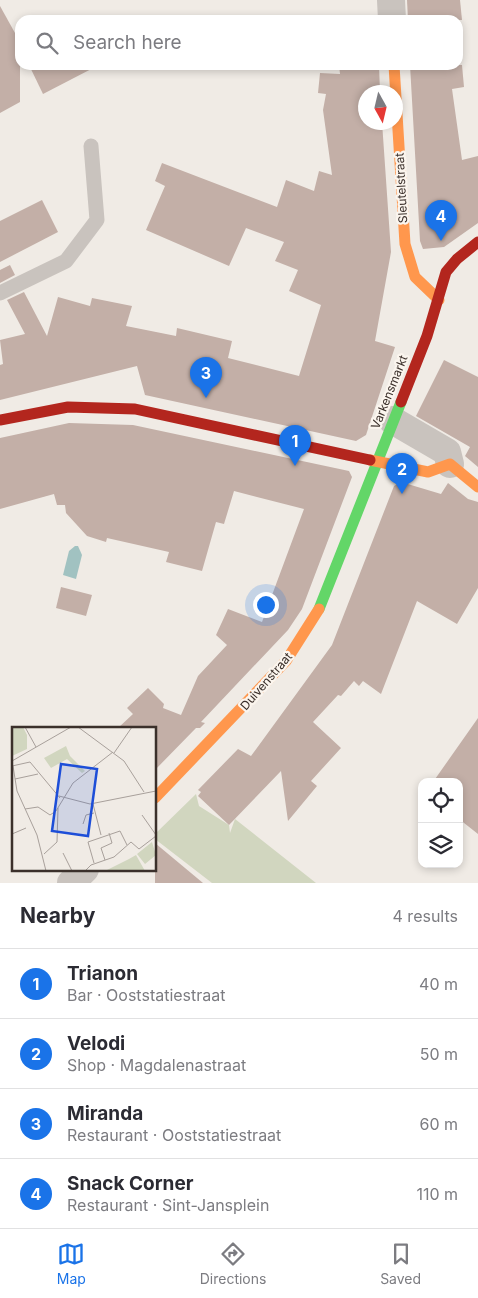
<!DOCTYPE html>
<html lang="en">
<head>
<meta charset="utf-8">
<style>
  body { margin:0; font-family:Inter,sans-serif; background:#f7f7f7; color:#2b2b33 }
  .controls { position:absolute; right:15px; bottom:15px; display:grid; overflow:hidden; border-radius:10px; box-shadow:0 2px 8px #0003 }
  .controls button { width:45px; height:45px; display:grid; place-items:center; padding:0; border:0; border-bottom:1px solid #e1e1e2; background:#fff; color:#2b2b33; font:25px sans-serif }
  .compass { position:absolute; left:358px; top:85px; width:45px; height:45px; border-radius:50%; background:#fff; box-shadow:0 2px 8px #0003; rotate:172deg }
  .you { position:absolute; left:265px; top:604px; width:18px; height:18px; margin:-12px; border:4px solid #fff; border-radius:50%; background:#1a73e8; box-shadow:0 0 0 8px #1a73e833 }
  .badge { display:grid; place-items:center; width:32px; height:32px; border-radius:50%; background:#1a73e8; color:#fff; font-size:16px; font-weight:700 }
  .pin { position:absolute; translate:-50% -41px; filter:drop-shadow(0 1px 2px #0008) }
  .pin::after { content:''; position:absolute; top:26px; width:18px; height:15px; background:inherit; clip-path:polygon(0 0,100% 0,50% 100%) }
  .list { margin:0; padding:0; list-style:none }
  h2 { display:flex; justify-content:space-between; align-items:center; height:65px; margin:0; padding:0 20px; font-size:21px }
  h2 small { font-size:16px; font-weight:400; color:#7c7c81 }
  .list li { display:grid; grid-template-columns:32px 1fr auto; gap:15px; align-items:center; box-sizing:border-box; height:70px; padding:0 20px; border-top:1px solid #e1e1e2 }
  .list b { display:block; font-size:19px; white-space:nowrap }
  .list p { margin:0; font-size:16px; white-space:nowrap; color:#7c7c81 }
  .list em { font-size:16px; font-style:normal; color:#7c7c81 }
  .icon { flex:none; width:28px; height:28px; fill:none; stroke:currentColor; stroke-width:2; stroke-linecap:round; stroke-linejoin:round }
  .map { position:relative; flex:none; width:478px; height:883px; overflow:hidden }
  .search { position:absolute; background:#fff; box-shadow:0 2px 8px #0003; left:15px; right:15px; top:15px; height:55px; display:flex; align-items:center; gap:12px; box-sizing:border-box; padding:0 18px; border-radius:15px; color:#7c7c81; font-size:19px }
  .sheet { height:345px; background:#fff }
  nav { display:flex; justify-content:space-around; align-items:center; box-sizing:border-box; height:70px; border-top:1px solid #e1e1e2; background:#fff; font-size:14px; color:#7c7c81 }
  nav a { display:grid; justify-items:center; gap:2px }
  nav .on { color:#1a73e8 }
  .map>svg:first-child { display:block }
  .green { fill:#d1d6bf }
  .water { fill:#a1c2c1 }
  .building { fill:#c3afa7 }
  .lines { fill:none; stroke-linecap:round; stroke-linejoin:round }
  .lane { stroke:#c9c3be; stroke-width:15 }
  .street { stroke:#c9c3be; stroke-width:28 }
  .fast { stroke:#63d668; stroke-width:11 }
  .slow { stroke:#ff974d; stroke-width:11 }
  .jam { stroke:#b3261e; stroke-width:11 }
  .labels { text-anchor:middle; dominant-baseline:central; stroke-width:4.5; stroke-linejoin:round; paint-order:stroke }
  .street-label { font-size:12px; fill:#3b302b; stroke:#fbf5ee }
  .inset-road { fill:none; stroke:#a8a09b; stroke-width:1 }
  .view { fill:#1d4ed8; fill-opacity:0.15; stroke:#1d4ed8; stroke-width:2.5 }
  .inset-edge { fill:none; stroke:#3b302b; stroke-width:2.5 }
</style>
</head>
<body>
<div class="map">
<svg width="478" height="883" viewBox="0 0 478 883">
  <rect width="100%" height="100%" fill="#f0ebe5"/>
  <!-- green -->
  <path class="green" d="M196 794 199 806 229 825 230 833 235 819 316 883H212L155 839V834Z"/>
  <!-- water -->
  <path class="water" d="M75 546H78L82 555 76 579 63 575 69 551Z"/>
  <!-- building -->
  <g class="building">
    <path d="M407 0H460L462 20H408Z"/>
    <path d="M0 6 20 42V102L0 113Z"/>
    <path d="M29 65H99L43 94Z"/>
    <path d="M339 65H379L380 92H366V122H382L391 252 375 341 395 347 366 435 356 441 145 395 137 366 0 400V365L3 364 0 340 25 334 7 300 24 292 47 336 58 297 90 306 92 298 132 306 126 326 176 336 177 328 232 341 228 358 299 376 321 305 289 291 298 270 275 261 284 242 246 228 229 266 146 230 165 186 155 181 162 163 277 207 286 180 314 191 319 171 332 175 323 110 326 94 318 93 320 73 340 74Z"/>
    <path d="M410 65H462L464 87 452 89 462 160 478 156V223L444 247 423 249 420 241Z"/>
    <path d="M42 200 58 232 0 262V221Z"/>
    <path d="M10 265 15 275 0 283V270Z"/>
    <path d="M444 360 478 377V467L465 456 470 447 416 416Z"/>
    <path d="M69 423 133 425 349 471 352 477 302 609 288 630 201 722 205 723 200 728H196L155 770V728H118L133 714 127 708 148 688 164 704 163 708 181 715 198 676 227 645 216 635 228 609 262 622 304 509 234 491 224 524 216 522 202 571 166 562 169 552 107 538 106 542 87 536 66 513 65 505H57L54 494 0 509V438Z"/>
    <path d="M401 482 441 494 448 483 468 499 478 502V588L457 624 417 601 381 694 363 681 359 686 354 681 341 696 338 695 313 722 341 748 311 781 317 786 288 821 281 771 229 825 198 796 201 792 198 790 238 749 251 756 332 645 394 486Z"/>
    <path d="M61 587 92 595 86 616 56 608Z"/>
    <path d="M478 718V834L459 819V782H433Z"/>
    <path d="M155 843 203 883H155Z"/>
  </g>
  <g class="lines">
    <!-- lane -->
    <path class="lane" d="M0 293 66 261 97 220 91 146"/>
    <!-- street -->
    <g class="street">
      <path d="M391 0 392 20"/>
      <path d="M392 420 447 452 450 464"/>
      <path d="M71 883 85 869"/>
    </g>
    <!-- fast -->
    <path class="fast" d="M319 609 401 402"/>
    <!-- slow -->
    <g class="slow">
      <path d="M394 65 405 244 415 277 439 300"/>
      <path d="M370 460 428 472 450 464 478 487"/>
      <path d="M155 798 286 661 319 609"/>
    </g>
    <!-- jam -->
    <g class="jam">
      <path d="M401 402 427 336 446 272 457 259 478 242"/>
      <path d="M0 420 68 407 135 409 370 460"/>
    </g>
  </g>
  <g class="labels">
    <!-- street labels -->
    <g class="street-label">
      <text transform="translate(401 188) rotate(-93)">Sleutelstraat</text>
      <text transform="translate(389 392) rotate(-68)">Varkensmarkt</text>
      <text transform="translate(266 681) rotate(-49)">Duivenstraat</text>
    </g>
  </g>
  <!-- overview -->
  <g transform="translate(12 727)">
    <rect width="144" height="144" fill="#f0ebe5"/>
    <path d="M0 0H11L15 8V22L0 29ZM54 19 58 29 73 44 70 46 55 32 39 41 32 31ZM140 115 144 128 133 137 125 127ZM124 128 133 144H93L117 132Z" fill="#d1d6bf"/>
    <path class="inset-road" d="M13 0 24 20M66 0 112 34 132 65M102 26 120 0M0 34 59 0M18 35 48 71M0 39 18 35M1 39 5 64 25 108 34 144M3 52 26 47M47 69 78 77 144 64M81 77 89 108M13 82 26 80 38 88 44 84 61 56 101 25M130 88 144 108M71 97 74 88 82 86M0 107 14 101M51 126 60 144M32 127 45 115 46 81M93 133 89 121 100 116 97 106M82 136 76 115 108 104 115 118M73 144 79 138 102 130 119 115 127 122 144 109"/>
    <path class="view" d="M49 37 85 42 76 109 40 104Z"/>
    <rect width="144" height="144" class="inset-edge"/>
  </g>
</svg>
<div class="controls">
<button><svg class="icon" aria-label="locate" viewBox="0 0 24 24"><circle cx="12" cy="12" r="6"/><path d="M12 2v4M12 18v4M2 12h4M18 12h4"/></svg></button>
<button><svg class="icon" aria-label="layers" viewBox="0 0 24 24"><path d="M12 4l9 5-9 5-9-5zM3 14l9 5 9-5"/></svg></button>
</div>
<svg class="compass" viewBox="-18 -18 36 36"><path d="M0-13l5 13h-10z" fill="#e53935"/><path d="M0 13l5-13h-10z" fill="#7c7c81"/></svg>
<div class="you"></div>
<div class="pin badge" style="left:295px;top:466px">1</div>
<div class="pin badge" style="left:402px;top:494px">2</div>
<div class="pin badge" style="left:206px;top:398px">3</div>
<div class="pin badge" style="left:441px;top:241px">4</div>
<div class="search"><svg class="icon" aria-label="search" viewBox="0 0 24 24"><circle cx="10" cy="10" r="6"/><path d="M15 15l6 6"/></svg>Search here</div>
</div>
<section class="sheet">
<h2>Nearby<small>4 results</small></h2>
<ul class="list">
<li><span class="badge">1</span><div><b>Trianon</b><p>Bar · Ooststatiestraat</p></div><em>40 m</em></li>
<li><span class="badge">2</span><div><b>Velodi</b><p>Shop · Magdalenastraat</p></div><em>50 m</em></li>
<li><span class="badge">3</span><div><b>Miranda</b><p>Restaurant · Ooststatiestraat</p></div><em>60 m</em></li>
<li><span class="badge">4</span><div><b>Snack Corner</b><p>Restaurant · Sint-Jansplein</p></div><em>110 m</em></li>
</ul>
</section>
<nav>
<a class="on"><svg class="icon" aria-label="map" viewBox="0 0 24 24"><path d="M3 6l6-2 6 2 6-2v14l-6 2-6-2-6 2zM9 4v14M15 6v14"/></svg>Map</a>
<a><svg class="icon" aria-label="directions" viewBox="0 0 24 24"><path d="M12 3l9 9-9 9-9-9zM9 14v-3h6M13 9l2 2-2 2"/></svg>Directions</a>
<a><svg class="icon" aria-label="saved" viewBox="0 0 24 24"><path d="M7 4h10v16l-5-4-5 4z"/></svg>Saved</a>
</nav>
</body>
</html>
